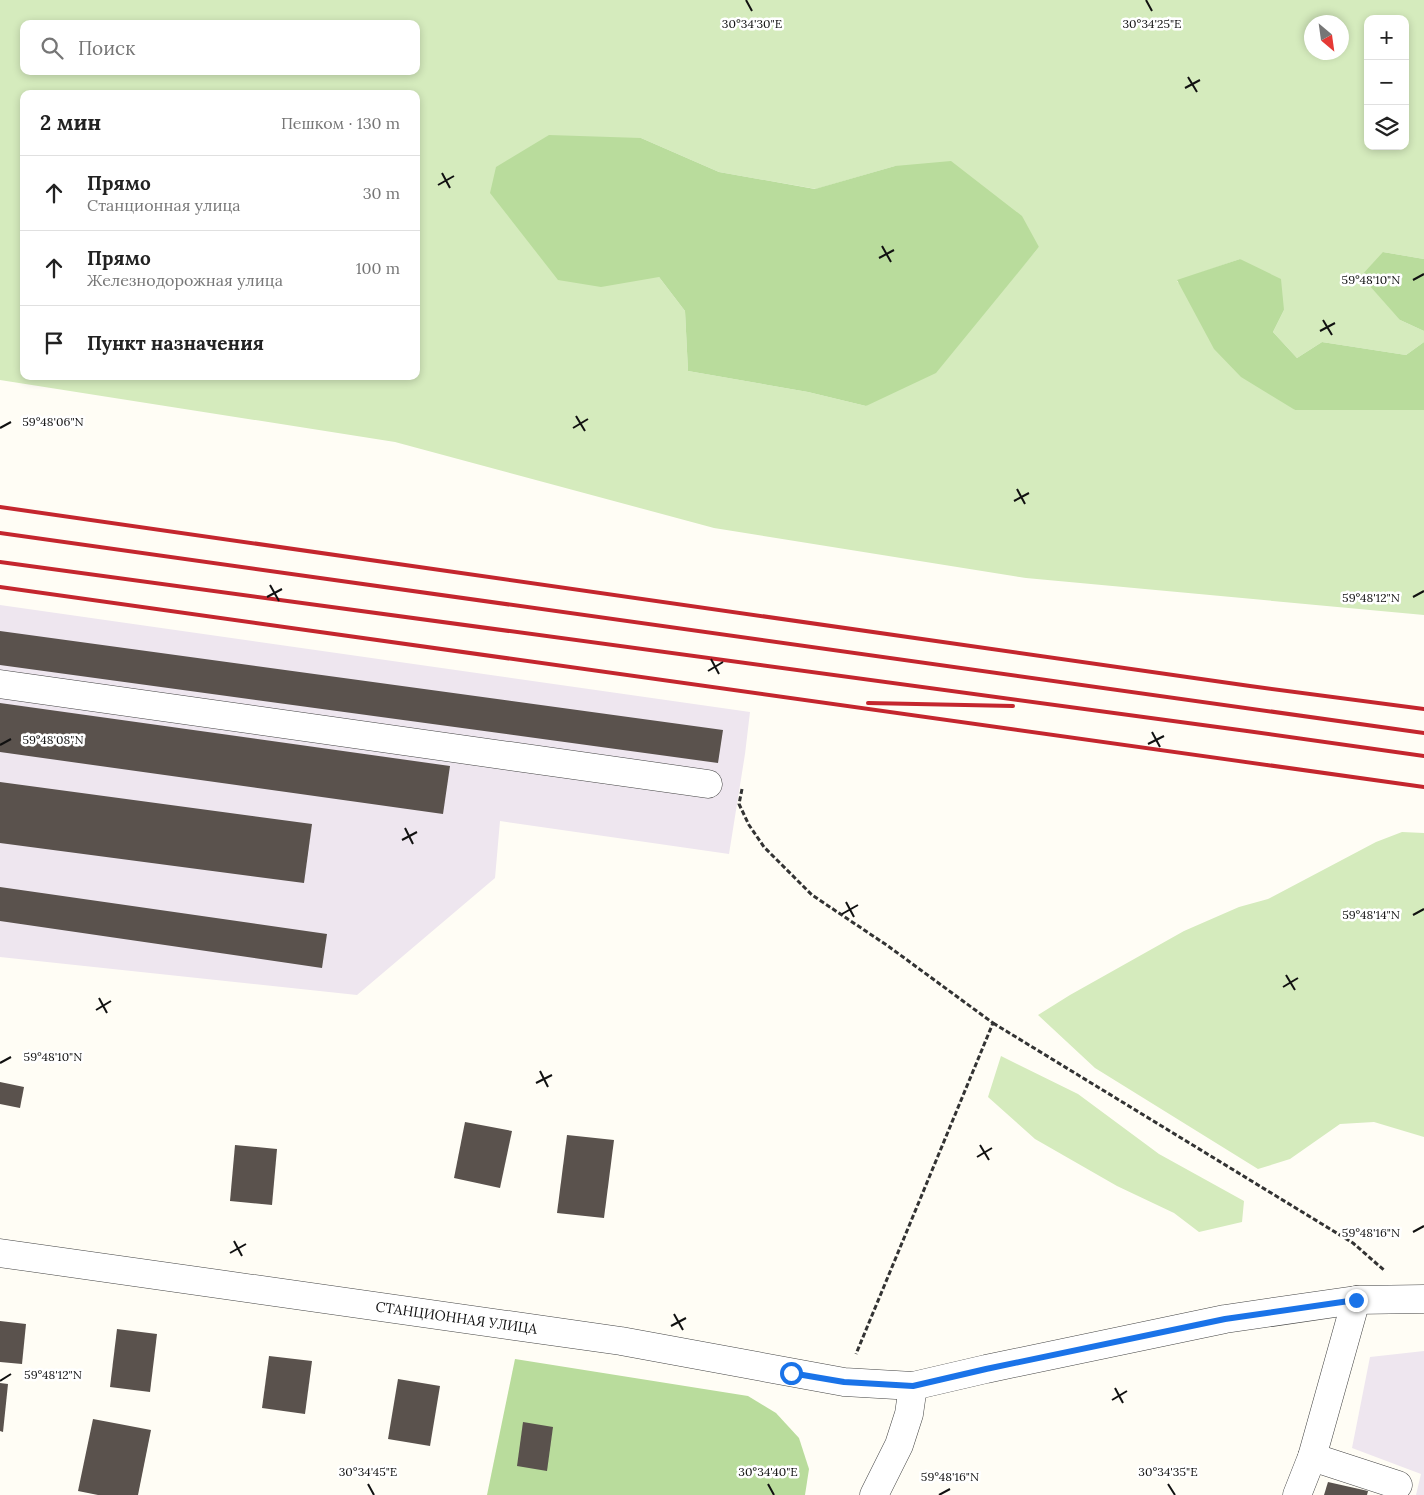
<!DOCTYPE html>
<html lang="ru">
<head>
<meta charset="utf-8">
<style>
  body { margin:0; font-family:Lora,serif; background:#f2f2f2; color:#222 }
  .controls { position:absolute; right:15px; top:15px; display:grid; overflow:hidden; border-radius:10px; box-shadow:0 2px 8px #0003 }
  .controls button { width:45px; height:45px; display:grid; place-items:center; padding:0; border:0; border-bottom:1px solid #e0e0e0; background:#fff; color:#222; font:25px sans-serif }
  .compass { position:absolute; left:1304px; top:15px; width:45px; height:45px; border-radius:50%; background:#fff; box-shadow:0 2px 8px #0003; rotate:151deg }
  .stop { position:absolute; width:15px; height:15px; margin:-11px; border:4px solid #1a73e8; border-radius:50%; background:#fff }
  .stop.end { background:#1a73e8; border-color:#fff; box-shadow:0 1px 5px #0008 }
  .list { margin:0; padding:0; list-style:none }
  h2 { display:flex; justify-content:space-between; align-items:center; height:65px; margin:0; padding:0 20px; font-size:21px }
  h2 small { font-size:16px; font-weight:400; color:#767676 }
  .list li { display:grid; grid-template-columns:32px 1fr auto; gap:15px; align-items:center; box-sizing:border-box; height:75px; padding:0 20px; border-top:1px solid #e0e0e0 }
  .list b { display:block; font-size:19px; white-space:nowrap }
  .list p { margin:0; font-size:16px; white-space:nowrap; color:#767676 }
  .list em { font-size:16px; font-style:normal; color:#767676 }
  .icon { flex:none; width:28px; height:28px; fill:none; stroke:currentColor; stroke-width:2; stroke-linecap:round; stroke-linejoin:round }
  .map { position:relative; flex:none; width:1424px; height:1495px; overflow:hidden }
  .search { position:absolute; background:#fff; box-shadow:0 2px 8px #0003; left:20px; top:20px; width:400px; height:55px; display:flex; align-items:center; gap:12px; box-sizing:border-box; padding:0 18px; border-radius:10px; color:#767676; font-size:19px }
  .panel { position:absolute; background:#fff; box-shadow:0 2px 8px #0003; left:20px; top:90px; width:400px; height:290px; border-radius:10px }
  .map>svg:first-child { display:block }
  .industrial { fill:#eee6ef }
  .green { fill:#d5ebbd; fill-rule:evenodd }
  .forest { fill:#b9dc9c }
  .building { fill:#5a524d }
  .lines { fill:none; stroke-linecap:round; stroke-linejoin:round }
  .minor-casing { stroke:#444; stroke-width:29 }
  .path { stroke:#333; stroke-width:3; stroke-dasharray:5 2.5; stroke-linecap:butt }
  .minor { stroke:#fff; stroke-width:28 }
  .rail { stroke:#c4262e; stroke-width:4 }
  .route { stroke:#1a73e8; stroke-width:6 }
  .ticks { fill:none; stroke:#111; stroke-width:2 }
  .labels { text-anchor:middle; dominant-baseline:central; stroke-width:5; stroke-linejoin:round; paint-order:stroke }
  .street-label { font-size:14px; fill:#111; stroke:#fff }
  .ticks-label { font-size:12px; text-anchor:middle; fill:#111; stroke:#fff; stroke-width:5; stroke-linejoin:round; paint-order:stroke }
</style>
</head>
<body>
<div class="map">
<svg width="1424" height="1495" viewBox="0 0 1424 1495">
  <rect width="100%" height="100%" fill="#fffdf5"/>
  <!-- industrial -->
  <g class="industrial">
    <path d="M0 605 750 712 745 754 729 854 500 821 495 878 357 995 0 957Z"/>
    <path d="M1424 1351V1495H1416L1421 1474 1352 1448 1370 1357Z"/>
  </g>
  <!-- green -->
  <g class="green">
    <path d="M0 0H1424V259L1383 252 1400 320 1424 331V342L1406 355 1322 342 1297 358 1273 332 1284 310 1240 259 1177 281 1295 410H1424V615L1026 578 714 528 395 442 0 380ZM1368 19H1405V146H1368ZM1312 22H1342V52H1312ZM24 24H416V71H24ZM24 94H416V376H24ZM641 138 719 172 816 189 895 166 1039 247 986 310 866 406 808 392 688 371 685 311 659 277Z"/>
    <path d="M1402 832 1424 833V1137L1374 1122 1340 1124 1290 1159 1258 1169 1095 1068 1038 1015 1070 995 1184 931 1239 907 1268 899 1376 842Z"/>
    <path d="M1001 1056 1078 1094 1159 1154 1244 1201 1242 1222 1199 1232 1174 1213 1117 1186 1035 1139 988 1097Z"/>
  </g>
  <!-- forest -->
  <g class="forest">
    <path d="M549 135 641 138 719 172 815 189 895 166 951 161 1022 216 1039 247 936 373 866 406 808 392 688 371 685 311 659 277 601 287 558 280 490 193 496 167Z"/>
    <path d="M1383 252 1424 259V331L1400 320 1361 276Z"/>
    <path d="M1240 259 1281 279 1284 310 1273 332 1297 358 1322 342 1406 355 1424 342V410H1295L1241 377 1214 349 1177 280Z"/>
    <path d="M515 1359 748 1396 776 1413 799 1438 809 1469 805 1495H487Z"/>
  </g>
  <!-- building -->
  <g class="building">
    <path d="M0 631 723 730 718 763 0 665Z"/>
    <path d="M0 703 450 766 443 814 0 752Z"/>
    <path d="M0 782 312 824 304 883 0 843Z"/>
    <path d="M0 887 327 934 322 968 0 921Z"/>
    <path d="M0 1082 24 1087 20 1108 0 1104Z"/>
    <path d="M465 1122 512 1131 500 1188 454 1178Z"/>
    <path d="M567 1135 614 1140 604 1218 557 1213Z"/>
    <path d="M235 1145 277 1149 272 1205 230 1201Z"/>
    <path d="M0 1321 26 1324 22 1364 0 1362Z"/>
    <path d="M117 1329 157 1334 150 1392 110 1387Z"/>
    <path d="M269 1356 312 1361 305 1414 262 1408Z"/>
    <path d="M398 1379 440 1386 430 1446 388 1439Z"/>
    <path d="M0 1383 8 1384 3 1432 0 1431Z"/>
    <path d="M93 1419 151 1430 138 1495H98L78 1491Z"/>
    <path d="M523 1422 553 1427 547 1471 517 1466Z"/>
    <path d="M1328 1482 1368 1491 1367 1495H1324Z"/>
  </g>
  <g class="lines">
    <defs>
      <g id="minor">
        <path d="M0 684 708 784"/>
        <path id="s1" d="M0 1253 621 1341 844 1382 913 1386 986 1369 1225 1319 1356 1300 1424 1299"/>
        <path d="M1312 1457 1398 1485"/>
        <path d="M874 1495 899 1445 909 1414 913 1386"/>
        <path d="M1297 1495 1312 1457 1356 1300"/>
      </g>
    </defs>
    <!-- minor casing -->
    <use href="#minor" class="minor-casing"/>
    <!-- path -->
    <g class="path">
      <path d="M742 789 739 804 749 825 764 847 812 895 888 946 993 1023 856 1354"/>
      <path d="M993 1023 1353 1243 1385 1271"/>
    </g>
    <!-- minor -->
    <use href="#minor" class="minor"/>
    <!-- rail -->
    <g class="rail">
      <path d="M0 507 1250 686 1424 709"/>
      <path d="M0 533 1424 733"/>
      <path d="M0 562 1247 731 1424 756"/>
      <path d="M0 587 1424 787"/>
      <path d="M868 703 1013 706"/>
    </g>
  </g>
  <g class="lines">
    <!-- route -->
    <path class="route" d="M791 1373 844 1382 913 1386 986 1369 1225 1319 1356 1300"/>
  </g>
  <!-- ticks -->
  <path class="ticks" d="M746 0 752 11M1146 0 1152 11M1188 77 1197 92M1185 88 1200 80M442 173 450 188M438 185 454 176M882 246 891 262M879 258 894 250M1413 280 1424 274M1323 320 1332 335M1320 331 1335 323M576 416 585 431M0 428 11 422M573 428 588 419M1017 489 1025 504M1014 501 1029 493M270 585 279 601M267 597 282 589M1413 597 1424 591M711 659 719 674M708 671 723 662M1152 732 1160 747M1148 744 1164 736M0 745 11 739M405 828 413 844M402 840 417 832M846 902 854 917M842 914 858 905M1413 915 1424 909M1286 975 1295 990M1283 987 1298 978M99 998 107 1013M96 1010 111 1001M0 1063 11 1057M540 1071 548 1087M536 1083 552 1075M980 1145 989 1160M977 1157 992 1148M1413 1232 1424 1226M234 1241 242 1256M230 1253 246 1244M674 1314 683 1330M671 1326 686 1318M0 1381 11 1374M1115 1388 1123 1403M1112 1400 1127 1391M368 1484 374 1495M768 1484 774 1495M1168 1484 1175 1495M939 1495 950 1489"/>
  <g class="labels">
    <!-- street labels -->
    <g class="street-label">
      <text stroke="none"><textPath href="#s1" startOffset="461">СТАНЦИОННАЯ УЛИЦА</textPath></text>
    </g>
  </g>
  <g class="ticks-label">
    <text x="752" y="28">30°34'30"E</text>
    <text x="1152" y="28">30°34'25"E</text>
    <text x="1371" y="284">59°48'10"N</text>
    <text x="53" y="426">59°48'06"N</text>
    <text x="1371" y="602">59°48'12"N</text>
    <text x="53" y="744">59°48'08"N</text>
    <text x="1371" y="919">59°48'14"N</text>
    <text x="53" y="1061">59°48'10"N</text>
    <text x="1371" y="1237">59°48'16"N</text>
    <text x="53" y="1379">59°48'12"N</text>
    <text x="368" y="1476">30°34'45"E</text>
    <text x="768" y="1476">30°34'40"E</text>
    <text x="1168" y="1476">30°34'35"E</text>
    <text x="950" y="1481">59°48'16"N</text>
  </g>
</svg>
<div class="controls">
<button>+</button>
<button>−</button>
<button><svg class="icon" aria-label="layers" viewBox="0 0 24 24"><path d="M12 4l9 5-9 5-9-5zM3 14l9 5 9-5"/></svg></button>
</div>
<svg class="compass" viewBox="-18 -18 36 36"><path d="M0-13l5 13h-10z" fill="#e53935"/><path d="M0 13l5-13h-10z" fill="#767676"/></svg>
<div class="stop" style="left:791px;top:1373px"></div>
<div class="stop end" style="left:1356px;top:1300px"></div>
<div class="search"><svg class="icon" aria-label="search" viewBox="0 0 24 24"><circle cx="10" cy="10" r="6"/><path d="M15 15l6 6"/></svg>Поиск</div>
<section class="panel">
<h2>2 мин<small>Пешком · 130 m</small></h2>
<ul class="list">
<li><svg class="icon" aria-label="ahead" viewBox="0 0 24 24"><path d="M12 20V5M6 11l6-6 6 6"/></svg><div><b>Прямо</b><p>Станционная улица</p></div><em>30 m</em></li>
<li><svg class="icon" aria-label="ahead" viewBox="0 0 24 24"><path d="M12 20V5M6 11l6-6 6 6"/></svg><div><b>Прямо</b><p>Железнодорожная улица</p></div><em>100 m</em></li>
<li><svg class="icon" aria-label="arrive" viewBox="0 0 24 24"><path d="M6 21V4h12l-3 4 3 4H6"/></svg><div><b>Пункт назначения</b></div></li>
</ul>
</section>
</div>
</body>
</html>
